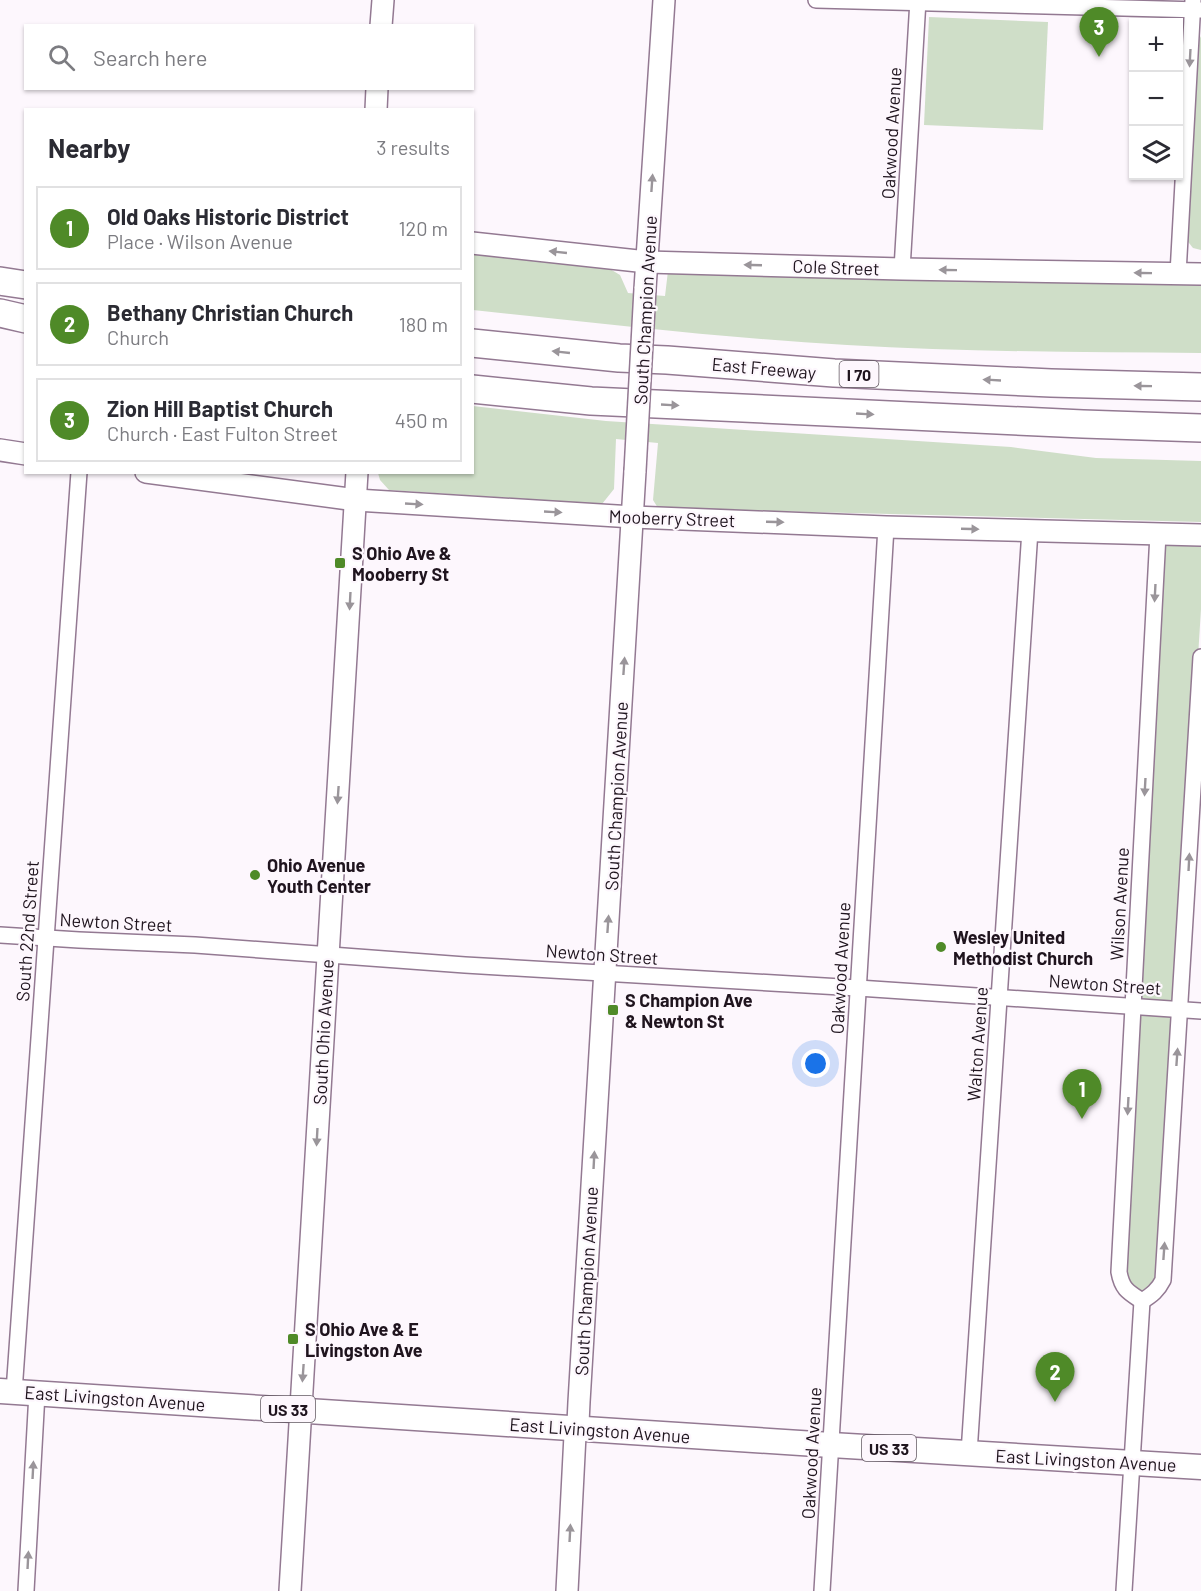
<!DOCTYPE html>
<html lang="en">
<head>
<meta charset="utf-8">
<style>
  body { margin:0; font-family:Barlow,sans-serif; background:#f2f2f3; color:#2b2b33 }
  .controls { position:absolute; right:18px; top:18px; display:grid; overflow:hidden; border-radius:0px; box-shadow:0 2px 4px #0004 }
  .controls button { width:54px; height:54px; display:grid; place-items:center; padding:0; border:0; border-bottom:2px solid #e1e1e2; background:#fff; color:#2b2b33; font:30px sans-serif }
  .you { position:absolute; left:816px; top:1064px; width:21px; height:21px; margin:-15px; border:4px solid #fff; border-radius:50%; background:#1a73e8; box-shadow:0 0 0 9px #1a73e833 }
  .badge { display:grid; place-items:center; width:39px; height:39px; border-radius:50%; background:#4f8a28; color:#fff; font-size:20px; font-weight:700 }
  .pin { position:absolute; translate:-50% -50px; filter:drop-shadow(0 2px 3px #0008) }
  .pin::after { content:''; position:absolute; top:32px; width:21px; height:18px; background:inherit; clip-path:polygon(0 0,100% 0,50% 100%) }
  .list { margin:0; padding:0; list-style:none }
  h2 { display:flex; justify-content:space-between; align-items:center; height:78px; margin:0; padding:0 24px; font-size:26px }
  h2 small { font-size:20px; font-weight:400; color:#7c7c81 }
  .list li { display:grid; grid-template-columns:39px 1fr auto; gap:18px; align-items:center; box-sizing:border-box; height:84px; margin:0 12px 12px; padding:0 12px; border:2px solid #e1e1e2; border-radius:0px }
  .list b { display:block; font-size:22px; white-space:nowrap }
  .list p { margin:0; font-size:20px; white-space:nowrap; color:#7c7c81 }
  .list em { font-size:20px; font-style:normal; color:#7c7c81 }
  .icon { flex:none; width:33px; height:33px; fill:none; stroke:currentColor; stroke-width:2; stroke-linecap:round; stroke-linejoin:round }
  .map { position:relative; flex:none; width:1201px; height:1591px; overflow:hidden }
  .search { position:absolute; background:#fff; box-shadow:0 2px 4px #0004; left:24px; top:24px; width:450px; height:66px; display:flex; align-items:center; gap:15px; box-sizing:border-box; padding:0 21px; border-radius:0px; color:#7c7c81; font-size:22px }
  .panel { position:absolute; background:#fff; box-shadow:0 2px 4px #0004; left:24px; top:108px; width:450px; height:366px; border-radius:0px }
  .map>svg:first-child { display:block }
  .green { fill:#cfdec8 }
  .lines { fill:none; stroke-linecap:round; stroke-linejoin:round }
  .street-casing { stroke:#937992; stroke-width:18 }
  .secondary-casing { stroke:#937992; stroke-width:24 }
  .primary-casing { stroke:#937992; stroke-width:27 }
  .highway-casing { stroke:#937992; stroke-width:30 }
  .street { stroke:#fff; stroke-width:15 }
  .secondary { stroke:#fff; stroke-width:21 }
  .primary { stroke:#fff; stroke-width:24 }
  .highway { stroke:#fff; stroke-width:27 }
  .secondary-bridge-casing { stroke:#937992; stroke-width:24; stroke-linecap:butt }
  .secondary-bridge { stroke:#fff; stroke-width:21 }
  .oneway { fill:#9a959a }
  .poi-dot { fill:#4f8a28; stroke:#fdf7fd; stroke-width:2 }
  .labels { text-anchor:middle; dominant-baseline:central; stroke-width:4.5; stroke-linejoin:round; paint-order:stroke }
  .shield { fill:#fdf7fd; stroke:#625861; stroke-width:1.5 }
  .shield-label { font-size:16px; font-weight:bold; fill:#1f141e }
  .street-label { font-size:18px; fill:#1f141e; stroke:#fdf7fd }
  .poi-label { font-size:18px; font-weight:bold; fill:#1f141e; stroke:#fdf7fd; text-anchor:start }
</style>
</head>
<body>
<div class="map">
<svg width="1201" height="1591" viewBox="0 0 1201 1591">
  <rect width="100%" height="100%" fill="#fdf7fd"/>
  <!-- green -->
  <g class="green">
    <path d="M929 17 1048 22 1043 130 924 125Z"/>
    <path d="M1201 36V250L1193 248 1185 238 1198 42Z"/>
    <path d="M473 251 605 266 620 275 628 293 665 296 668 271 1201 285V353C1083 352 965 352 847 345 722 338 597 323 473 310Z"/>
    <path d="M473 406 606 421 1011 447 1096 458 1201 461V522L658 508 653 500 658 443 616 439 614 489 602 504 389 490 380 480 378 473 472 472Z"/>
    <path d="M1162 539 1201 541V609L1159 1282 1142 1299 1120 1272Z"/>
  </g>
  <g class="lines">
    <defs>
      <g id="street">
        <path d="M816 0 1201 10"/>
        <path d="M902 269 918 0"/>
        <path d="M1178 274 1193 0"/>
        <path d="M0 935 79 940 195 945 465 965 858 988 1201 1011"/>
        <path d="M1142 1301C1128 1292 1122 1289 1119 1272L1158 534"/>
        <path d="M1142 1301C1152 1295 1158 1290 1163 1280L1201 657"/>
        <path d="M14 1392 79 472"/>
        <path d="M969 1453 1030 530"/>
        <path d="M26 1591 37 1393"/>
        <path d="M822 1591 886 527"/>
        <path d="M1124 1591 1142 1301"/>
      </g>
      <g id="secondary">
        <path d="M381 26 383 0"/>
        <path d="M376 110 377 88"/>
        <path d="M472 243 647 262 902 269 1201 274"/>
        <path d="M645 289 664 0"/>
        <path d="M0 450 26 454"/>
        <path d="M146 472 356 500 633 517 886 527 1201 535"/>
        <path d="M290 1591 357 472"/>
        <path d="M567 1591 575 1435 578 1423 579 1402 635 471"/>
      </g>
      <path id="primary" d="M0 1391 831 1445 1201 1467"/>
      <g id="highway">
        <path d="M0 281 26 285"/>
        <path d="M0 313 26 319"/>
        <path d="M472 343 619 358 667 360 834 373 1051 383 1201 387"/>
        <path d="M472 389 591 401 1083 424 1201 428"/>
      </g>
    </defs>
    <!-- street casing -->
    <use href="#street" class="street-casing"/>
    <!-- secondary casing -->
    <use href="#secondary" class="secondary-casing"/>
    <!-- primary casing -->
    <use href="#primary" class="primary-casing"/>
    <!-- highway casing -->
    <use href="#highway" class="highway-casing"/>
    <!-- street -->
    <use href="#street" class="street"/>
    <!-- secondary -->
    <use href="#secondary" class="secondary"/>
    <!-- primary -->
    <use href="#primary" class="primary"/>
    <!-- highway -->
    <use href="#highway" class="highway"/>
    <defs>
      <path id="secondary-bridge" d="M635 471 645 289"/>
    </defs>
    <!-- secondary-bridge casing -->
    <use href="#secondary-bridge" class="secondary-bridge-casing"/>
    <!-- secondary-bridge -->
    <use href="#secondary-bridge" class="secondary-bridge"/>
  </g>
  <!-- one-way arrows -->
  <defs><path id="oneway-solid" d="M-6-.8H1V-3.2L6.5 0L1 3.2V.8H-6Z" transform="scale(1.5)"/></defs>
  <g class="oneway">
    <use href="#oneway-solid" transform="translate(1190 58) rotate(93)"/>
    <use href="#oneway-solid" transform="translate(652 183) rotate(-86)"/>
    <use href="#oneway-solid" transform="translate(558 252) rotate(-174)"/>
    <use href="#oneway-solid" transform="translate(753 265) rotate(-178)"/>
    <use href="#oneway-solid" transform="translate(948 270) rotate(-179)"/>
    <use href="#oneway-solid" transform="translate(1143 273) rotate(-179)"/>
    <use href="#oneway-solid" transform="translate(561 352) rotate(-174)"/>
    <use href="#oneway-solid" transform="translate(992 380) rotate(-177)"/>
    <use href="#oneway-solid" transform="translate(1143 386) rotate(-179)"/>
    <use href="#oneway-solid" transform="translate(670 405) rotate(3)"/>
    <use href="#oneway-solid" transform="translate(865 414) rotate(3)"/>
    <use href="#oneway-solid" transform="translate(414 504) rotate(3)"/>
    <use href="#oneway-solid" transform="translate(553 512) rotate(3)"/>
    <use href="#oneway-solid" transform="translate(775 522) rotate(2)"/>
    <use href="#oneway-solid" transform="translate(970 529) rotate(2)"/>
    <use href="#oneway-solid" transform="translate(1155 593) rotate(93)"/>
    <use href="#oneway-solid" transform="translate(350 601) rotate(93)"/>
    <use href="#oneway-solid" transform="translate(624 666) rotate(-86)"/>
    <use href="#oneway-solid" transform="translate(1145 787) rotate(93)"/>
    <use href="#oneway-solid" transform="translate(338 795) rotate(94)"/>
    <use href="#oneway-solid" transform="translate(1189 862) rotate(-87)"/>
    <use href="#oneway-solid" transform="translate(608 924) rotate(-86)"/>
    <use href="#oneway-solid" transform="translate(1177 1057) rotate(-86)"/>
    <use href="#oneway-solid" transform="translate(1128 1106) rotate(93)"/>
    <use href="#oneway-solid" transform="translate(317 1137) rotate(93)"/>
    <use href="#oneway-solid" transform="translate(594 1160) rotate(-87)"/>
    <use href="#oneway-solid" transform="translate(1164 1251) rotate(-86)"/>
    <use href="#oneway-solid" transform="translate(303 1373) rotate(94)"/>
    <use href="#oneway-solid" transform="translate(33 1470) rotate(-87)"/>
    <use href="#oneway-solid" transform="translate(570 1533) rotate(-87)"/>
    <use href="#oneway-solid" transform="translate(28 1560) rotate(-87)"/>
  </g>
  <!-- markers -->
  <g class="poi-dot">
    <rect x="334" y="557" width="12" height="12" rx="3"/>
    <circle cx="255" cy="875" r="6"/>
    <circle cx="941" cy="947" r="6"/>
    <rect x="607" y="1004" width="12" height="12" rx="3"/>
    <rect x="287" y="1333" width="12" height="12" rx="3"/>
  </g>
  <g class="labels">
    <!-- shield labels -->
    <g class="shield">
      <rect x="839.5" y="361" width="39" height="26" rx="4.5"/>
      <rect x="261" y="1396" width="54" height="26" rx="4.5"/>
      <rect x="862" y="1435" width="54" height="26" rx="4.5"/>
    </g>
    <g class="shield-label">
      <text x="859" y="374">I 70</text>
      <text x="288" y="1409">US 33</text>
      <text x="889" y="1448">US 33</text>
    </g>
    <!-- street labels -->
    <g class="street-label">
      <text transform="translate(891 133) rotate(-87)">Oakwood Avenue</text>
      <text transform="translate(836 267) rotate(2)">Cole Street</text>
      <text transform="translate(645 310) rotate(-87)">South Champion Avenue</text>
      <text transform="translate(764 368) rotate(5)">East Freeway</text>
      <text transform="translate(672 518) rotate(2)">Mooberry Street</text>
      <text transform="translate(616 796) rotate(-87)">South Champion Avenue</text>
      <text transform="translate(1119 904) rotate(-87)">Wilson Avenue</text>
      <text transform="translate(116 922) rotate(3)">Newton Street</text>
      <text transform="translate(27 931) rotate(-86)">South 22nd Street</text>
      <text transform="translate(602 954) rotate(4)">Newton Street</text>
      <text transform="translate(840 968) rotate(-87)">Oakwood Avenue</text>
      <text transform="translate(1105 984) rotate(4)">Newton Street</text>
      <text transform="translate(323 1032) rotate(-87)">South Ohio Avenue</text>
      <text transform="translate(977 1044) rotate(-86)">Walton Avenue</text>
      <text transform="translate(586 1281) rotate(-87)">South Champion Avenue</text>
      <text transform="translate(115 1398) rotate(4)">East Livingston Avenue</text>
      <text transform="translate(600 1430) rotate(4)">East Livingston Avenue</text>
      <text transform="translate(811 1453) rotate(-87)">Oakwood Avenue</text>
      <text transform="translate(1086 1460) rotate(3)">East Livingston Avenue</text>
    </g>
    <!-- poi labels -->
    <g class="poi-label">
      <text x="352" y="553">S Ohio Ave &amp;<tspan x="352" dy="21">Mooberry St</tspan></text>
      <text x="267" y="865">Ohio Avenue<tspan x="267" dy="21">Youth Center</tspan></text>
      <text x="953" y="937">Wesley United<tspan x="953" dy="21">Methodist Church</tspan></text>
      <text x="625" y="1000">S Champion Ave<tspan x="625" dy="21">&amp; Newton St</tspan></text>
      <text x="305" y="1329">S Ohio Ave &amp; E<tspan x="305" dy="21">Livingston Ave</tspan></text>
    </g>
  </g>
</svg>
<div class="controls">
<button>+</button>
<button>−</button>
<button><svg class="icon" aria-label="layers" viewBox="0 0 24 24"><path d="M12 4l9 5-9 5-9-5zM3 14l9 5 9-5"/></svg></button>
</div>
<div class="you"></div>
<div class="pin badge" style="left:1082px;top:1119px">1</div>
<div class="pin badge" style="left:1055px;top:1402px">2</div>
<div class="pin badge" style="left:1099px;top:57px">3</div>
<div class="search"><svg class="icon" aria-label="search" viewBox="0 0 24 24"><circle cx="10" cy="10" r="6"/><path d="M15 15l6 6"/></svg>Search here</div>
<section class="panel">
<h2>Nearby<small>3 results</small></h2>
<ul class="list">
<li><span class="badge">1</span><div><b>Old Oaks Historic District</b><p>Place · Wilson Avenue</p></div><em>120 m</em></li>
<li><span class="badge">2</span><div><b>Bethany Christian Church</b><p>Church</p></div><em>180 m</em></li>
<li><span class="badge">3</span><div><b>Zion Hill Baptist Church</b><p>Church · East Fulton Street</p></div><em>450 m</em></li>
</ul>
</section>
</div>
</body>
</html>
